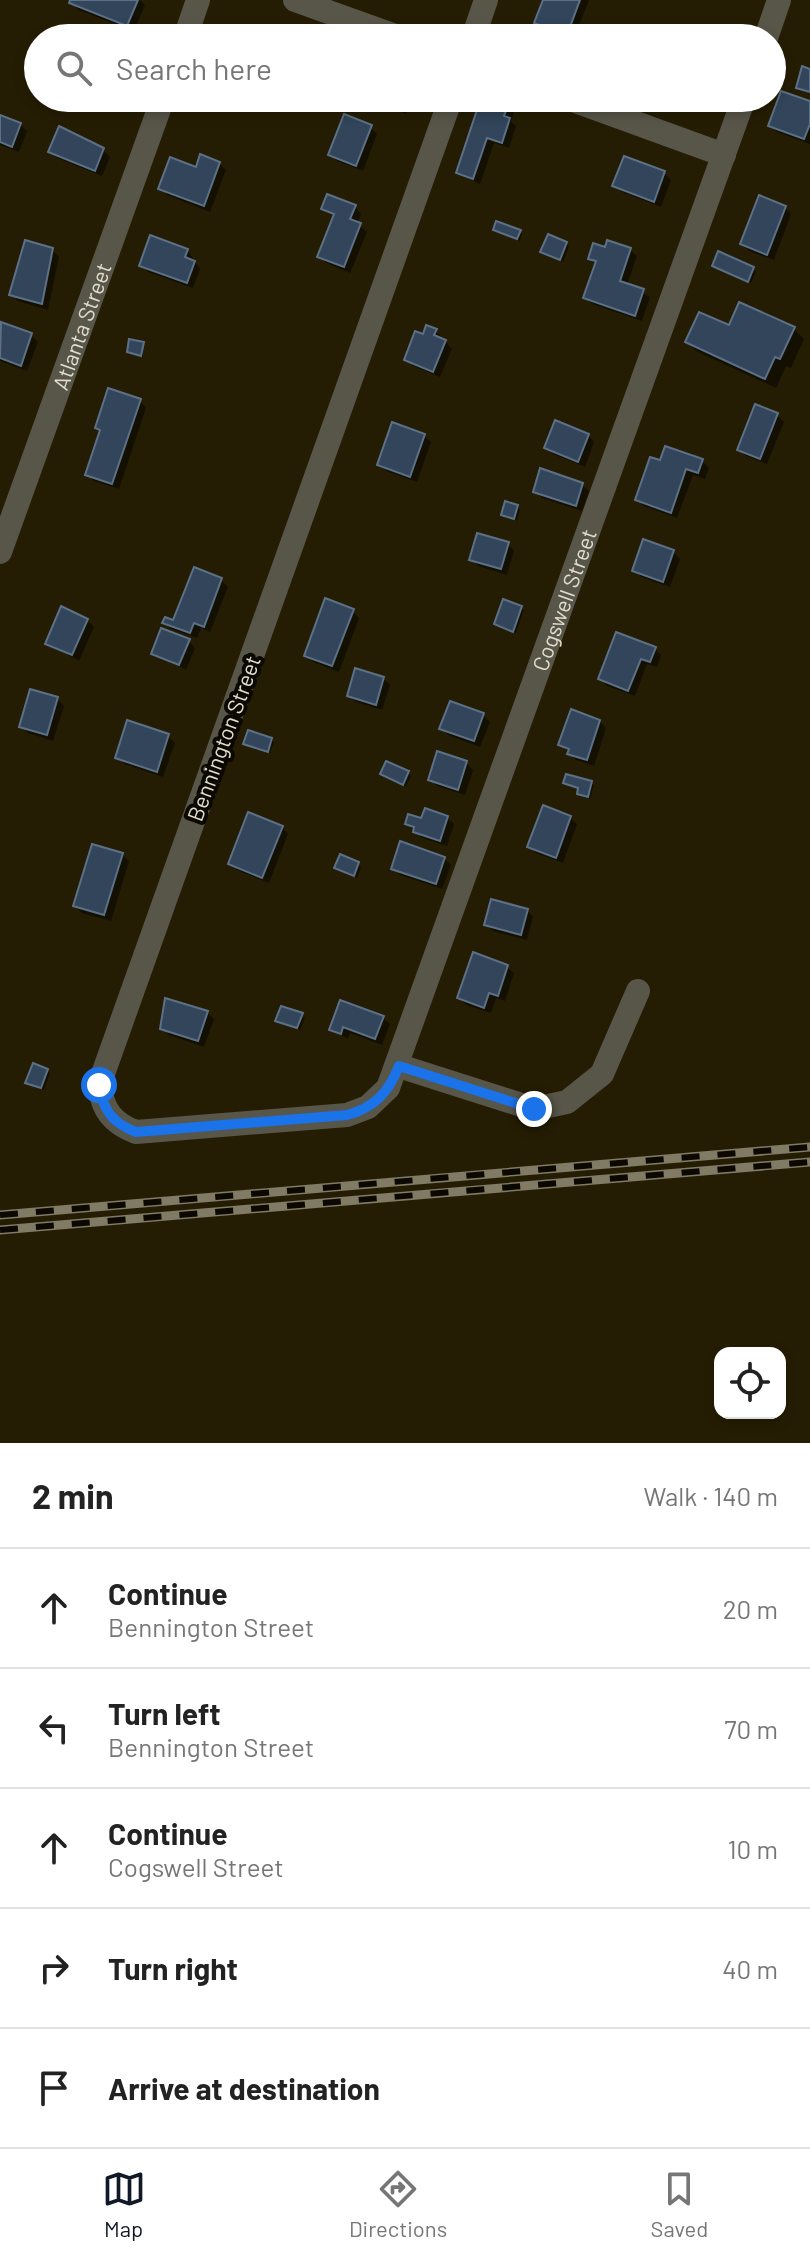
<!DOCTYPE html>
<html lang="en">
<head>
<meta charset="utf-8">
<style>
  body { margin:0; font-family:Barlow,sans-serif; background:#f6f6f6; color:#222 }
  .controls { position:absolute; right:24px; bottom:24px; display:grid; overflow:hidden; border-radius:16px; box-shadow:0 4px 12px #0003 }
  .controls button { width:72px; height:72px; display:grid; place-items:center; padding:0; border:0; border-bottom:2px solid #e0e0e0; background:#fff; color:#222; font:40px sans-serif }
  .stop { position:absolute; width:24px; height:24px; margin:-18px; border:6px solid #1a73e8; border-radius:50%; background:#fff }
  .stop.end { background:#1a73e8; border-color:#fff; box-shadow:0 2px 8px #0008 }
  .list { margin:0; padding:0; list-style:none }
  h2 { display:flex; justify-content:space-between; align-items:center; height:104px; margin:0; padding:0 32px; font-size:34px }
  h2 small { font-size:26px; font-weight:400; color:#767676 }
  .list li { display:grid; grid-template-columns:52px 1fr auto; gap:24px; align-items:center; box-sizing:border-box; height:120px; padding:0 32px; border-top:2px solid #e0e0e0 }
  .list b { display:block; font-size:30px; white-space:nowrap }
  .list p { margin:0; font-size:26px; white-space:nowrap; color:#767676 }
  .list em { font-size:26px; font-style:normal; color:#767676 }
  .icon { flex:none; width:44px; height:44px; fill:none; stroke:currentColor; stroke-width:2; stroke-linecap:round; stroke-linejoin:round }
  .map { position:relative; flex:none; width:810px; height:1443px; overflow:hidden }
  .search { position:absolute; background:#fff; box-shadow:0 4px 12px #0003; left:24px; right:24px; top:24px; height:88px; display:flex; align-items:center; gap:20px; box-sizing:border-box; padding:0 28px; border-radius:44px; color:#767676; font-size:30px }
  .sheet { height:704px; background:#fff }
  nav { display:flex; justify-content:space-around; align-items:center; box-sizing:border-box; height:112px; border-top:2px solid #e0e0e0; background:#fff; font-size:22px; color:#767676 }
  nav a { display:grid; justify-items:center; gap:4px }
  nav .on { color:#111827 }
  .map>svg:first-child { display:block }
  .shadow { fill:#0007 }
  .building { fill:#32455a; stroke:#5c7087; stroke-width:2 }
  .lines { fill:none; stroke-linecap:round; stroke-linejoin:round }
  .minor { stroke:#585549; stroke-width:24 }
  .rail-casing { stroke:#817a65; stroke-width:9 }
  .rail { stroke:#0b0801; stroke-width:6; stroke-dasharray:18; stroke-linecap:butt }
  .route { stroke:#1a73e8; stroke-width:10 }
  .labels { text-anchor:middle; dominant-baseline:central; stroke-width:8; stroke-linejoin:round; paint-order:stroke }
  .street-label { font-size:22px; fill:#e1ddcd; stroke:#0b0801 }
</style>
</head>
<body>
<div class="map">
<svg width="810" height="1443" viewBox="0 0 810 1443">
  <rect width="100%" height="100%" fill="#251d03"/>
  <!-- shadow -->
  <g class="shadow">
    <path d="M72 0H140L145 5 134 31 78 10Z"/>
    <path d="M545 0H589L574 38 543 29 537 22Z"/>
    <path d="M364 98H412L406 114Z"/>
    <path d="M483 98 508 105 514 112 511 122 516 126 509 148 494 143 480 184 458 173Z"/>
    <path d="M699 98H725L722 106Z"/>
    <path d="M810 103V144L777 132 770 126Z"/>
    <path d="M0 117 20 124 27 131 19 152 0 145Z"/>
    <path d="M370 127 377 134 363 171 337 161 330 154Z"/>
    <path d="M103 150 110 157 102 176 57 158 50 152Z"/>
    <path d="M625 158 664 173 671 180 661 207 622 192 615 186Z"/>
    <path d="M219 163 226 170 210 212 167 195 161 189 197 169Z"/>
    <path d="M355 207 361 214 357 224 367 232 350 273 326 263 319 256 335 217 323 208Z"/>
    <path d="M785 207 791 214 774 260 749 251 742 244Z"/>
    <path d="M495 230 520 231 522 234 520 241Z"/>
    <path d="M566 244 569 246 563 262 543 252Z"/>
    <path d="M606 249 630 250 637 256 627 285 650 297 642 321 592 304 586 298 597 265 590 258Z"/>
    <path d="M52 250 59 257 48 310 18 301 12 295Z"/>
    <path d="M187 250 200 269 193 288 148 272 141 265Z"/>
    <path d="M719 254 753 269 756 272 751 283 717 268 714 265Z"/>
    <path d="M2 325 31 335 38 342 27 371 0 361Z"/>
    <path d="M730 328 794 329 804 339 791 368 786 366 776 388 698 352 687 342Z"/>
    <path d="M436 331 452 349 440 377 413 366 406 359 424 336Z"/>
    <path d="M143 343V357L129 352Z"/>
    <path d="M140 401 146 408 119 489 94 481 87 474 102 431Z"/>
    <path d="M777 415 784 422 767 464 746 456 739 450Z"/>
    <path d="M588 435 594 442 585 467 553 454 546 448Z"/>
    <path d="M424 436 431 442 417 482 386 471 380 465Z"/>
    <path d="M702 461 709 468 705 479 693 475 677 518 644 506 637 500 661 463Z"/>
    <path d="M582 485 589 491 582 511 542 498 535 491Z"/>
    <path d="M517 506 520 509 517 521 504 515Z"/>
    <path d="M644 541 673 552 680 559 670 587 641 577 634 570Z"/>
    <path d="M508 544 514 551 507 575 478 566 471 559Z"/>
    <path d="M221 580 228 587 210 632 201 628 197 638 171 629 165 622 174 623Z"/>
    <path d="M521 607 524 610 516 633 496 624Z"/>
    <path d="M352 611 359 618 339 672 313 662 306 655Z"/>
    <path d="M87 620 94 627 79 661 47 643Z"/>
    <path d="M189 641 195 648 186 670 154 653Z"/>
    <path d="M655 649 661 655 657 667 647 664 635 696 607 686 600 679Z"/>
    <path d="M383 678 390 685 382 710 356 702 349 696Z"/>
    <path d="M57 699 64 706 53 741 28 733 21 726Z"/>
    <path d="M451 704 483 715 490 722 480 747 448 735 441 728Z"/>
    <path d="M599 721 606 728 594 766 576 760 561 744Z"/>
    <path d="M168 736 175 743 163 777 124 764 117 757Z"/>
    <path d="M271 740 274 742 270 753 246 744Z"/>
    <path d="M466 763 473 770 465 795 437 786 430 779Z"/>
    <path d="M408 773 411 776 406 786 382 774Z"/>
    <path d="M565 783H591L594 785 590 799 582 797 580 789Z"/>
    <path d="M447 818 454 824 447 846 422 838 407 824Z"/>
    <path d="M570 818 577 824 563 863 536 853 529 846Z"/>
    <path d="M282 827 288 834 269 883 237 870 230 863Z"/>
    <path d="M122 855 129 861 111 921 82 913 75 906Z"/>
    <path d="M444 859 451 865 442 889 400 875 393 868Z"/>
    <path d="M358 864 361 867 357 878 336 867Z"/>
    <path d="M527 910 533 917 527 940 493 931 486 925Z"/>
    <path d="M507 967 514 973 505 1001 496 998 491 1013 466 1005 459 998Z"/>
    <path d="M207 1012 214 1019 204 1047 169 1035 162 1028Z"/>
    <path d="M302 1015 305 1018 300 1030 278 1020Z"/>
    <path d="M383 1018 390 1024 382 1045 350 1033 348 1039 331 1029Z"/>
    <path d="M47 1071 50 1073 44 1090 28 1082Z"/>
  </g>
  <!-- building -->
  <g class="building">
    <path d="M70 0H138L127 26 69 3Z"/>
    <path d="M543 0H580L567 35 534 23Z"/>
    <path d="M802 66 810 69V92L796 88Z"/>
    <path d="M781 91 810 101V124L804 139 768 126Z"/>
    <path d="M371 98H403L399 109Z"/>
    <path d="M481 98 509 103 504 116 510 118 502 143 487 138 473 179 456 173Z"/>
    <path d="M344 114 372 125 356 166 328 155Z"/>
    <path d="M0 115 21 123 12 147 0 142Z"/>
    <path d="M59 126 104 148 95 171 48 152Z"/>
    <path d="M200 154 220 162 204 206 158 189 170 157 196 167Z"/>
    <path d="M624 156 665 171 654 202 612 186Z"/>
    <path d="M327 194 356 205 350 219 361 223 344 267 317 257 334 214 321 209Z"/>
    <path d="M759 195 786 206 767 255 740 244Z"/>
    <path d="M496 221 521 230 517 239 493 230Z"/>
    <path d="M548 234 567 242 560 260 540 252Z"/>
    <path d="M150 235 188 249 185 257 195 261 187 283 139 266Z"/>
    <path d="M25 240 53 248 42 304 9 295Z"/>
    <path d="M607 240 631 248 620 281 644 289 635 316 583 298 596 261 588 259 593 243 605 247Z"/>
    <path d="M718 251 754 267 748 282 712 266Z"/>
    <path d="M739 302 795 327 780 359 775 357 765 379 685 342 699 312 729 325Z"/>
    <path d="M1 322 32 333 21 366 0 358Z"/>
    <path d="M426 325 437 329 434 335 446 340 433 372 404 360 415 331 423 334Z"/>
    <path d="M129 339 144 342 141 356 127 352Z"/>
    <path d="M108 388 141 399 112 484 85 475 100 430 95 428Z"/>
    <path d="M755 404 778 413 760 459 737 450Z"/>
    <path d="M555 420 589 434 578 462 544 448Z"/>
    <path d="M392 422 425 434 410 477 377 465Z"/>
    <path d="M665 446 703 459 698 473 686 469 671 513 635 500 650 457 660 460Z"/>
    <path d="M540 468 583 483 576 506 533 492Z"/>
    <path d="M505 501 518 505 514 519 501 515Z"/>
    <path d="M477 533 509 542 501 569 469 560Z"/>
    <path d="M643 539 674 550 663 582 632 571Z"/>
    <path d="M194 567 222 578 204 627 194 623 190 633 162 623 165 617 173 620Z"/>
    <path d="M325 598 354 609 332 666 304 656Z"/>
    <path d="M503 599 522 606 513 632 494 624Z"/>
    <path d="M61 606 88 619 72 655 45 644Z"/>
    <path d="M161 628 190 639 179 665 151 654Z"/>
    <path d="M616 632 656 647 650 662 641 659 628 691 598 679Z"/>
    <path d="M355 668 384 677 376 705 347 696Z"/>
    <path d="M30 689 58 697 47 735 19 727Z"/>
    <path d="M450 701 484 713 474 741 439 729Z"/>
    <path d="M571 709 600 720 587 760 567 754 569 749 558 745Z"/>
    <path d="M127 720 169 734 157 772 115 758Z"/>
    <path d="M248 730 272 738 268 752 243 744Z"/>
    <path d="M437 751 467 761 458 790 428 780Z"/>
    <path d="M386 761 409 771 403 785 380 774Z"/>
    <path d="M566 774 592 781 588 797 577 794 578 788 563 783Z"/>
    <path d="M543 805 571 816 556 858 527 847Z"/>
    <path d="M425 808 448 816 440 841 413 832 414 827 405 824 408 814 421 818Z"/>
    <path d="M248 812 283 826 262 878 228 864Z"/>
    <path d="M400 841 445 857 436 884 391 869Z"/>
    <path d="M92 844 123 853 104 915 73 906Z"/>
    <path d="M340 854 359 862 354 876 334 868Z"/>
    <path d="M491 899 528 909 521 935 484 925Z"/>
    <path d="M473 952 508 965 498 996 489 993 484 1008 457 998Z"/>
    <path d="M165 998 208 1011 198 1041 160 1029Z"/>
    <path d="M340 1000 384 1016 375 1039 343 1027 341 1034 329 1030Z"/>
    <path d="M281 1006 303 1013 297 1028 275 1021Z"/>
    <path d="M33 1063 48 1069 41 1088 25 1083Z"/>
  </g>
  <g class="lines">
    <!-- minor -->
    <g class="minor">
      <path d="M295 0 401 38"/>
      <path d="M185 38 198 0"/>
      <path d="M473 38 486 0"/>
      <path d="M766 38 779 0"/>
      <path id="s1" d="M451 98 99 1085C103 1110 112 1123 136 1132L347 1115 368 1107 388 1088 744 98"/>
      <path d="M567 98 724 155"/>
      <path id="s2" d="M0 552 163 98"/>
      <path d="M399 1066 534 1109 567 1102 602 1074 638 991"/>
    </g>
    <defs>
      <g id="rail">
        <path d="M0 1215 810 1147"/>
        <path d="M0 1230 810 1162"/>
      </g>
    </defs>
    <!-- rail casing -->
    <use href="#rail" class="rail-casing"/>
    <!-- rail -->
    <use href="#rail" class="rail"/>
  </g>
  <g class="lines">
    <!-- route -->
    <path class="route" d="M99 1085C103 1110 112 1123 136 1132L347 1115C374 1108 389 1092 399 1066L534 1109"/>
  </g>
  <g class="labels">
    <!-- street labels -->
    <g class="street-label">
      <text stroke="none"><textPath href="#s2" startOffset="240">Atlanta Street</textPath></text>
      <text stroke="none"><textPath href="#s1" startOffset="1892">Cogswell Street</textPath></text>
      <text transform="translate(223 738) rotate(-70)">Bennington Street</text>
    </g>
  </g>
</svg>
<div class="controls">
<button><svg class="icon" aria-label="locate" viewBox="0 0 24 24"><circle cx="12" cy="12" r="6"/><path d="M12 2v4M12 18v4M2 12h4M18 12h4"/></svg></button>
</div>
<div class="stop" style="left:99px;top:1085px"></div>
<div class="stop end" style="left:534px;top:1109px"></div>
<div class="search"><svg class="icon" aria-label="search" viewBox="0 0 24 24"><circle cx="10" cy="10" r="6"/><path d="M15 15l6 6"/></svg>Search here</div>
</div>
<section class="sheet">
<h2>2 min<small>Walk · 140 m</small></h2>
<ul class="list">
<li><svg class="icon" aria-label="ahead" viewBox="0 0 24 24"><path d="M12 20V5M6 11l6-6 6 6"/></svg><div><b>Continue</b><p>Bennington Street</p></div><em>20 m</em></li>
<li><svg class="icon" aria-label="left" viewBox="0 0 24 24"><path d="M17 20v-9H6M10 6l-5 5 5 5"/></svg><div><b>Turn left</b><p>Bennington Street</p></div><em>70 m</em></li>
<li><svg class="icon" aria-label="ahead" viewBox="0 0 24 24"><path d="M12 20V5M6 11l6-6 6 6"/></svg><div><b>Continue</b><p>Cogswell Street</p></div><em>10 m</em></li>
<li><svg class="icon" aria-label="right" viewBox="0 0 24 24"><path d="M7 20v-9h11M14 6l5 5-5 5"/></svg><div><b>Turn right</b></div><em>40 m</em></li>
<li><svg class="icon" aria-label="arrive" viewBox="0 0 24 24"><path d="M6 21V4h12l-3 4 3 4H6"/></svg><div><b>Arrive at destination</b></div></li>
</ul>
</section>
<nav>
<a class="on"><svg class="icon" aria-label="map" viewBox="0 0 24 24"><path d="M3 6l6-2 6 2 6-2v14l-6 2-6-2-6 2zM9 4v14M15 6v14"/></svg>Map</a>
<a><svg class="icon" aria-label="directions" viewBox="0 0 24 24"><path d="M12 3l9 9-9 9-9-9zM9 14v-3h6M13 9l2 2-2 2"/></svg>Directions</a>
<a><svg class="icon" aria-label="saved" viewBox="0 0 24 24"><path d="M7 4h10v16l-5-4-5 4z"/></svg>Saved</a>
</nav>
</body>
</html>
